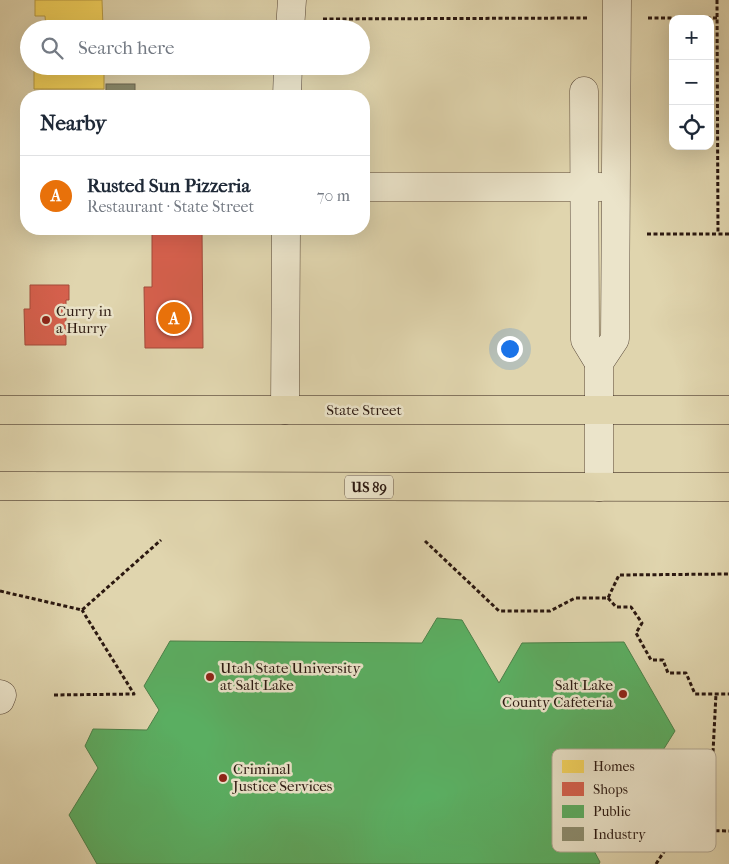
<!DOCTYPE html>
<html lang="en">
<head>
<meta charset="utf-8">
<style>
  body { margin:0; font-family:"IM FELL French Canon",serif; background:#f6f6f7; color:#1f2937 }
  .controls { position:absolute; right:15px; top:15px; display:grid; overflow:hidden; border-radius:10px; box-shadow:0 5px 20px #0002 }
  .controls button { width:45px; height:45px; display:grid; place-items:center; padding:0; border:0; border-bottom:1px solid #e0e1e3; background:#fff; color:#1f2937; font:25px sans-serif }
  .you { position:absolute; left:509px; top:348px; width:18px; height:18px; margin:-12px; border:4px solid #fff; border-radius:50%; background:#1a73e8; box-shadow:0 0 0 8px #1a73e833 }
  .badge { display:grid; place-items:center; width:32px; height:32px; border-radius:50%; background:#8f2418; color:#fff; font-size:16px; font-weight:700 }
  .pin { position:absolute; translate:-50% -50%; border:2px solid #fff; box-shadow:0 1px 5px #0006 }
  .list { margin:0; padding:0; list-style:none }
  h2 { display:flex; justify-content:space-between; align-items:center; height:65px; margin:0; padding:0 20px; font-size:21px }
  h2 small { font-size:16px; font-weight:400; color:#747a83 }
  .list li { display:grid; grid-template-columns:32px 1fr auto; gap:15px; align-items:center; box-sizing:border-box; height:80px; padding:0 20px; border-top:1px solid #e0e1e3 }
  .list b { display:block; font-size:19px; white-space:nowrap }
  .list p { margin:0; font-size:16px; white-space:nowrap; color:#747a83 }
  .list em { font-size:16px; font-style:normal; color:#747a83 }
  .icon { flex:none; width:28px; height:28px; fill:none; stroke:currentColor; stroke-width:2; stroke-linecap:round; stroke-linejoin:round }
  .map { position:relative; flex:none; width:729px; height:864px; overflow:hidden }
  .search { position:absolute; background:#fff; box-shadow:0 5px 20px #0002; left:20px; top:20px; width:350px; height:55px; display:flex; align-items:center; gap:12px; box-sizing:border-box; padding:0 18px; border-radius:28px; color:#747a83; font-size:19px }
  .panel { position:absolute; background:#fff; box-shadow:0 5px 20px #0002; left:20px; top:90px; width:350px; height:145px; border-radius:20px }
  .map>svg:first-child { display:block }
  .homes { fill:#f6d55c; stroke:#b99c45 }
  .shops { fill:#d6604d; stroke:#a34a3b }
  .public { fill:#5aae61; stroke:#4c8149 }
  .industry { fill:#8c8c6e; stroke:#6f6952 }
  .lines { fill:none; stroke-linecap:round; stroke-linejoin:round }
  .minor-casing { stroke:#584738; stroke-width:29 }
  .major-casing { stroke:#2b1810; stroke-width:29 }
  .path { stroke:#2b1810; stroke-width:3; stroke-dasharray:4 2.5; stroke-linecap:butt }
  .minor { stroke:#ebe4ca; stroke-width:28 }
  .major { stroke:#e0d5ae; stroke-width:28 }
  .poi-dot { fill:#8f2418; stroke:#ebe4ca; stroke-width:2 }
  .labels { text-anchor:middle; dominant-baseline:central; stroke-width:5; stroke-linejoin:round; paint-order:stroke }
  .shield { fill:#ebe4ca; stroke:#655548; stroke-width:1 }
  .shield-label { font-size:14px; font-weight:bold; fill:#2b1810 }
  .poi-label { font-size:15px; fill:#2b1810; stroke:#ebe4ca; text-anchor:start }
  .street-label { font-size:15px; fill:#2b1810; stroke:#ebe4ca }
  .key { fill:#ebe4ca; stroke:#b1a792; stroke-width:1 }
  .key-label { font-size:14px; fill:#2b1810 }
</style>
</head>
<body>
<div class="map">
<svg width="729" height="864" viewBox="0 0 729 864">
  <rect width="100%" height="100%" fill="#e0d5ae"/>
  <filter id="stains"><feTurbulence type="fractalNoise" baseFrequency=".004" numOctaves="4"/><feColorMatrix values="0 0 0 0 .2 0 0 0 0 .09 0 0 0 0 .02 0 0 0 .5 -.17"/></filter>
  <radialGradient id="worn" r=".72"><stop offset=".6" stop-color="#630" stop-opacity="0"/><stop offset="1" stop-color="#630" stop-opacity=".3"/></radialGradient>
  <!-- homes -->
  <g class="homes">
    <path d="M35 0H102L103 27 46 28 45 16H35Z"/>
    <path d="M34 66H122V72L104 73V89H34Z"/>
  </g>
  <!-- shops -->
  <g class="shops">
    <path d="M152 229H202L203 348H145L144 287H152Z"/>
    <path d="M30 285H69V300H66V345H25L24 309H30Z"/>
  </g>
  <!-- public -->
  <path class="public" d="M437 618 462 620 499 683 522 643 624 642 675 731 660 755 673 773 650 817 577 819 600 862 599 864H97L69 815 98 768 85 746 93 729 147 730 159 710 144 686 170 641 422 643Z"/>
  <!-- industry -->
  <rect class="industry" x="106" y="84" width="29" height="12"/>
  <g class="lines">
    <defs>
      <g id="minor">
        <path d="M290 29 292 0"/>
        <path d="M584 91 585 340 599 363"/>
        <path d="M287 96 288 66"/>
        <path d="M364 187H601"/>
        <path d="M285 410 286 229"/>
        <path d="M599 487V363L615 339 617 0"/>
        <path d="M0 694 2 695 0 700"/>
      </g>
      <g id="major">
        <path d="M0 410H729"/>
        <path d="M0 486 729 487"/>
      </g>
    </defs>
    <!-- minor casing -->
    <use href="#minor" class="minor-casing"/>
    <!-- major casing -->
    <use href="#major" class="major-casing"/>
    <!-- path -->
    <g class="path">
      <path d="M717 0 718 234"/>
      <path d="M648 18H717"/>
      <path d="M323 19 587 18"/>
      <path d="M647 234H729"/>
      <path d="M425 541 499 611H550L575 598H608L619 575 729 574"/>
      <path d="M0 591 82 610 161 540"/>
      <path d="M608 598 616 607H631L642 623 636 633 651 660H663L668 673H686L695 694H729"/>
      <path d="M54 695 134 694 82 610"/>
      <path d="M709 830 716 694"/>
      <path d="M656 864 678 830 729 831"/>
    </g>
    <!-- minor -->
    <use href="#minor" class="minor"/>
    <!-- major -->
    <use href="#major" class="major"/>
  </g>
  <!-- markers -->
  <g class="poi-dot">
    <circle cx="46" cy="320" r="5"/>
    <circle cx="210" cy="677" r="5"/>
    <circle cx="623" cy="694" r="5"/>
    <circle cx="223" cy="778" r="5"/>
  </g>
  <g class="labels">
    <!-- shield labels -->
    <rect class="shield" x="345" y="475.5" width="48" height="23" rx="4"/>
    <g class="shield-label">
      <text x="369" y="487">US 89</text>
    </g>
    <!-- poi labels -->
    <g class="poi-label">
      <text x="56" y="311">Curry in<tspan x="56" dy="17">a Hurry</tspan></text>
      <text x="220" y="668">Utah State University<tspan x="220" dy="17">at Salt Lake</tspan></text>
      <text x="613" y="685" text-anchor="end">Salt Lake<tspan x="613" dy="17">County Cafeteria</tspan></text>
      <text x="233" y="769">Criminal<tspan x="233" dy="17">Justice Services</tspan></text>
    </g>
    <!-- street labels -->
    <g class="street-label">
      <text x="364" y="410">State Street</text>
    </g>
  </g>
  <!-- legend -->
  <rect x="552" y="749" width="164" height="103" rx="8" class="key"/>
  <rect x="562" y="760" width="22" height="13" fill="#f6d55c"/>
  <rect x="562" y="782" width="22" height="14" fill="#d6604d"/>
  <rect x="562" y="805" width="22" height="13" fill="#5aae61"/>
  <rect x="562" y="827" width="22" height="14" fill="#8c8c6e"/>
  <g class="key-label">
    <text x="593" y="771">Homes</text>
    <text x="593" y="794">Shops</text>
    <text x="593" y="816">Public</text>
    <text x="593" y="839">Industry</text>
  </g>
  <rect width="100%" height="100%" filter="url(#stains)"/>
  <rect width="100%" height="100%" fill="url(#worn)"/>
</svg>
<div class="controls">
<button>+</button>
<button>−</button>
<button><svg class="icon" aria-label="locate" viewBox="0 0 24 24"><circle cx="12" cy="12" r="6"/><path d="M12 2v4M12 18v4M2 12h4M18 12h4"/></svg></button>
</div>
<div class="you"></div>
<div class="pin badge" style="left:174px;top:318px;background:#e8710a">A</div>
<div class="search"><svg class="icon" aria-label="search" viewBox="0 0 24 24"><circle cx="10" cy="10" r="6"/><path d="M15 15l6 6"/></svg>Search here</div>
<section class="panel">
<h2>Nearby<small></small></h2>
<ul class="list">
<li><span class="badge" style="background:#e8710a">A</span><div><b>Rusted Sun Pizzeria</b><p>Restaurant · State Street</p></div><em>70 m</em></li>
</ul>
</section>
</div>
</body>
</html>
